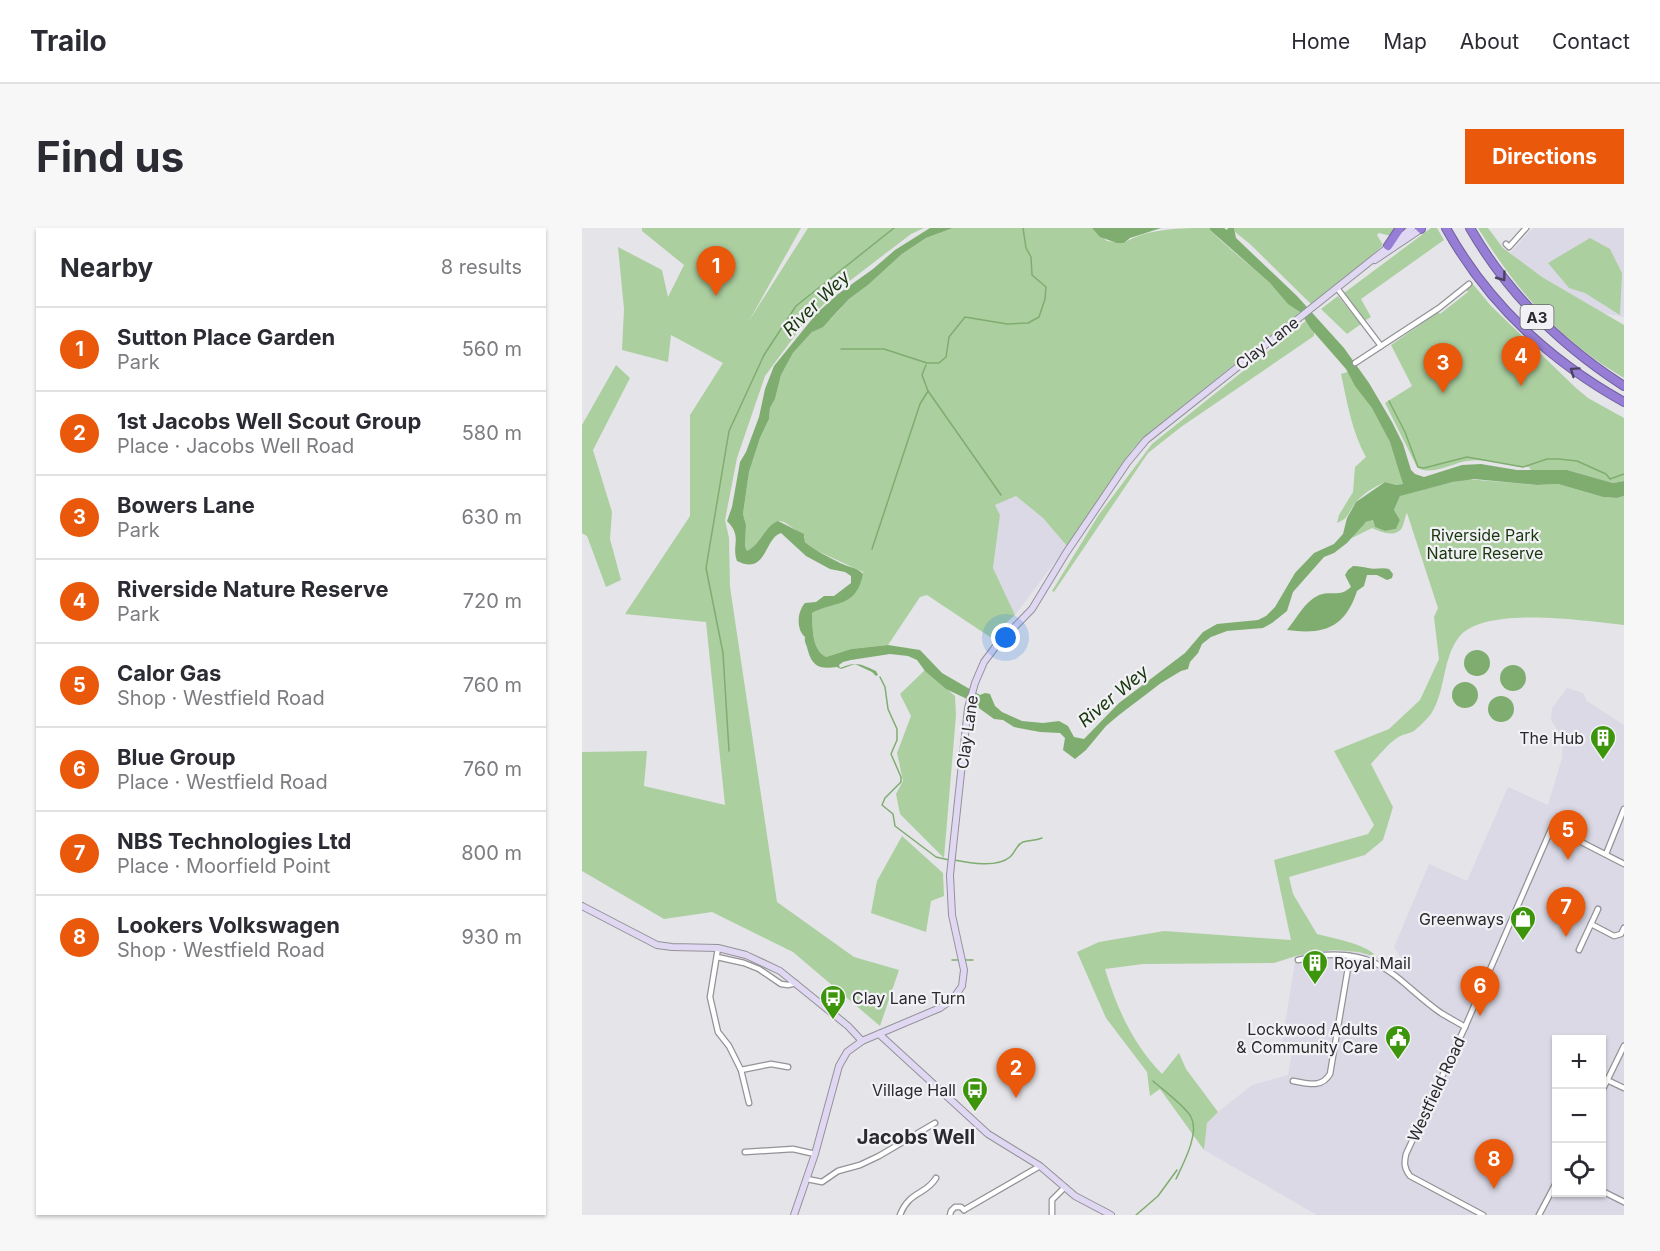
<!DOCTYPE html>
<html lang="en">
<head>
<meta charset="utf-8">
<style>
  body { margin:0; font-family:Inter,sans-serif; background:#f7f7f7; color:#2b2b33 }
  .controls { position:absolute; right:18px; bottom:18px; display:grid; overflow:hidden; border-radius:0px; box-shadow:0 2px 4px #0004 }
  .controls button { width:54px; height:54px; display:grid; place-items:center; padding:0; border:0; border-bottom:2px solid #e1e1e2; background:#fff; color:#2b2b33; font:30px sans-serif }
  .you { position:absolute; left:424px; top:410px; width:21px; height:21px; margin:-15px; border:4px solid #fff; border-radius:50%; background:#1a73e8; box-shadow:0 0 0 9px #1a73e833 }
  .badge { display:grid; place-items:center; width:39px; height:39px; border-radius:50%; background:#ea580c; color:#fff; font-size:20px; font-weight:700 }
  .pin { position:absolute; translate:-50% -50px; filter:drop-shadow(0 2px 3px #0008) }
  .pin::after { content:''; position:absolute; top:32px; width:21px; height:18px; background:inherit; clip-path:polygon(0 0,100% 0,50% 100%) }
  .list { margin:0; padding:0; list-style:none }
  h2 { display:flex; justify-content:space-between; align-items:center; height:78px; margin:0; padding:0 24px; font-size:26px }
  h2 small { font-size:20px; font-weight:400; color:#7c7c81 }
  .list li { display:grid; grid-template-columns:39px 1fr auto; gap:18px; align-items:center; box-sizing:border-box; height:84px; padding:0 24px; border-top:2px solid #e1e1e2 }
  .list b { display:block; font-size:22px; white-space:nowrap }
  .list p { margin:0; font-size:20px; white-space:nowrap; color:#7c7c81 }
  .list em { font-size:20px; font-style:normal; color:#7c7c81 }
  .icon { flex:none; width:33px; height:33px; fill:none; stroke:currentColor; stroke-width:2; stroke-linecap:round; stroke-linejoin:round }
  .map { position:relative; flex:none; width:1042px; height:987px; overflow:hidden; border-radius:0px }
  header { display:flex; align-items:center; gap:36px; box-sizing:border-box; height:84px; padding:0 30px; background:#fff; border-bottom:2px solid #e1e1e2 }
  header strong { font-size:28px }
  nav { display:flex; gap:33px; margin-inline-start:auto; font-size:21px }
  .intro { display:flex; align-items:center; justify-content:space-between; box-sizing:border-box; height:144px; padding:0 36px }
  h1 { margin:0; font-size:42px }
  .button { padding:15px 27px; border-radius:0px; background:#ea580c; color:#fff; font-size:21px; font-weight:700 }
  main { display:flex; gap:36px; padding:0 36px }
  aside { flex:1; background:#fff; border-radius:0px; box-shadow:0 2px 4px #0004 }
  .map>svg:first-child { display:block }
  .built { fill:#dbd9e5; fill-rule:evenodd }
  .green { fill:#accfa0 }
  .water { fill:#7fad6f }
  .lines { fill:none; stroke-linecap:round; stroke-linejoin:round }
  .stream { stroke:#7fad6f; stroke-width:1.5 }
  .street-casing { stroke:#939297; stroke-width:7 }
  .secondary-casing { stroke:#939297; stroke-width:8 }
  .highway-casing { stroke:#70609a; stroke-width:10 }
  .street { stroke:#fff; stroke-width:4.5 }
  .secondary { stroke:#e0d8f3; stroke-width:6 }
  .highway { stroke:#967dd6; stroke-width:8 }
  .oneway { stroke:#4a435f }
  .labels { text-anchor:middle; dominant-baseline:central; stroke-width:4.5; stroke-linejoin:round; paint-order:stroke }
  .shield { fill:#f2f1f6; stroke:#666669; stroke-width:1.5 }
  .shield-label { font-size:15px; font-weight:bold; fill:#2a2a2c }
  .street-label { font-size:16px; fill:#2a2a2c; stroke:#f2f1f6 }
  .park-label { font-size:16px; fill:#18370c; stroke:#f2f1f6 }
  .poi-label { font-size:16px; fill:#2a2a2c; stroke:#f2f1f6; text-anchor:end }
  .water-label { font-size:18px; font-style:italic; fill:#17360a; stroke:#f2f1f6 }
  .quarter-label { font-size:20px; font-weight:bold; fill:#2b2a2e; stroke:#f2f1f6 }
</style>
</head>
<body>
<header>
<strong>Trailo</strong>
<nav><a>Home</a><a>Map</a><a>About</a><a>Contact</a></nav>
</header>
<div class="intro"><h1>Find us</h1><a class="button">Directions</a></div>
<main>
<aside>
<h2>Nearby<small>8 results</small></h2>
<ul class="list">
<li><span class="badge">1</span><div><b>Sutton Place Garden</b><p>Park</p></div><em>560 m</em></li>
<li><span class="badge">2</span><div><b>1st Jacobs Well Scout Group</b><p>Place · Jacobs Well Road</p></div><em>580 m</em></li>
<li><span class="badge">3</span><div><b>Bowers Lane</b><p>Park</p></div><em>630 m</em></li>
<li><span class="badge">4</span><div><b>Riverside Nature Reserve</b><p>Park</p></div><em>720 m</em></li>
<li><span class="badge">5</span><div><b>Calor Gas</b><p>Shop · Westfield Road</p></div><em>760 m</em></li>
<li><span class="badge">6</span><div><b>Blue Group</b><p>Place · Westfield Road</p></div><em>760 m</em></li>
<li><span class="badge">7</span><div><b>NBS Technologies Ltd</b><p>Place · Moorfield Point</p></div><em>800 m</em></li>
<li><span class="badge">8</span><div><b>Lookers Volkswagen</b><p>Shop · Westfield Road</p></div><em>930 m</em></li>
</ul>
</aside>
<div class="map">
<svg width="1042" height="987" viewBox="0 0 1042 987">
  <rect width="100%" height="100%" fill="#e5e4e9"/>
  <!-- built -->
  <g class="built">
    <path d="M951 0H1042V89L1021 85 960 49 928 25Z"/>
    <path d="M434 268 461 290 485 318 433 387 411 341 418 287 412 277Z"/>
    <path d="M985 460 1001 465 1005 473 1042 497V987H735L622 922 625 895 636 884 670 857 706 847 711 818 700 814 714 728 751 722 777 724 795 729 811 739 821 734 812 719 847 636 885 653 926 559 966 577 980 530 981 511 969 492 970 480ZM975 812H1020V964H975Z"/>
  </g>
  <!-- green -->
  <g class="green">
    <path d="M60 0H219L167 93 226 0H342L329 6 261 58 223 94 183 148 155 230 143 292 147 310 148 359 195 674 272 729 317 742 298 798 211 724 130 684 82 691 0 643V524L65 523 62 558 143 577 124 394 43 386 108 288V187L141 135 89 107 86 134 40 122 42 81 36 19 80 42 86 69 102 37 60 3Z"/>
    <path d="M371 0H510L525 13 542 15C566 0 599 0 628 0V2C647 21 668 37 688 55 698 65 706 75 718 84L569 203 551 221 485 318 461 290 434 268 413 277 418 287 411 340 433 387 408 409 345 367 338 369 306 417 269 421 244 429C229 421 231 399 230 385 255 372 274 378 281 344L231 321 223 314V308L202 294 197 293C182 299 179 316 165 323L163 318 164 297 161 286 167 244 178 210 187 191 188 180 193 171 199 147 211 125 230 104 249 91 267 71 286 57 320 26 344 10Z"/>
    <path d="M652 0H813L809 8 797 5 795 7 801 17 772 44 729 76 668 16 653 4Z"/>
    <path d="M849 0H855L862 12 779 71 789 89 782 93 762 65Z"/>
    <path d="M896 0H906L921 20 960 49 1042 97V150C976 111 936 64 896 0Z"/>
    <path d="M1008 10 1028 21 1040 45 1038 87 1003 65 987 60 966 35Z"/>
    <path d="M890 55 909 78 994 160 1006 170 1042 190V253L1031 255 985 242H949L947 239C926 238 905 230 885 233 871 235 847 249 835 239L803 175 830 158 809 117 856 84 858 86 886 64 884 61Z"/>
    <path d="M756 68 779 96 765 106 739 81Z"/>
    <path d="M725 92 732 103V108L599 199 566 225 472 364 470 363 516 288 570 216Z"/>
    <path d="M34 137 48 150 11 222 30 284 28 311 39 352 24 359 5 308 0 305V197Z"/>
    <path d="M766 144C772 157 782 166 789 178 804 201 816 229 821 256L814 257 803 254C794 258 782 265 775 273 766 283 769 289 755 295L757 287 771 264 773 239 784 229C770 204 765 174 759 146Z"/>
    <path d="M884 251 955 257 976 256 1021 269 1035 270 1042 268V397C1004 393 903 377 877 409 860 431 864 463 849 486 845 491 837 499 832 503 827 506 820 506 815 510 806 516 797 527 789 536L811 579 801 612 783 627 707 649 711 666 735 706C753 711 783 715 795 729L777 724 751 722 714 728 692 735 561 736 523 741C535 781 551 816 580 846L597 825 604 841 636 884 625 895 622 922 578 861 568 868 565 844 524 790 495 724 517 714 582 703 709 712 692 632 786 606 792 597 752 523 807 501 838 472 857 431 852 389 856 380 825 285C823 288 822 296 820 300 813 310 799 304 790 300L770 310C774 301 781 294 791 292L793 299 803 303 814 301 818 292 812 282 818 268 822 266Z"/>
    <path d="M343 442 373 468 374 487 362 630 318 586 314 566 321 553 315 525 329 488 318 466Z"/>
    <path d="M320 608 361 645 362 668 349 673 344 704 289 685 295 653Z"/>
  </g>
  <!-- water -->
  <g class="water">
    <path d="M348 0H371L344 10 320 26 286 57 267 71 241 99 230 104 211 125 199 147 193 171 188 180 187 191 178 210 167 244 161 286 164 297 163 318 165 323C179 316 182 299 196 293L222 306 223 314C233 323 247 329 258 335 266 339 275 339 281 346 274 380 255 372 230 385 231 399 229 421 244 429L269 421 306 417 338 422 360 445 398 467 403 465 408 466 413 478 420 484 440 493 461 495 477 493 486 498 492 509 502 511 537 475 603 425 621 404 635 396 676 392 684 388 693 379 713 345 732 325 752 316 761 306 765 290 774 274 803 254 814 257 821 256 808 214 790 180 773 158 764 141 729 101 718 84 706 76 688 55 628 2V0H642L645 2 646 0H652L654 10 715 68 762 120 787 155 810 194 821 216 829 242 833 246 842 249 880 237 899 236 935 242H985L1031 255 1042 253V268L1035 270 1021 269 976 256 955 257 892 251 871 254 818 268 812 282 818 292 814 301 803 303 793 299 791 292 784 294 765 315 752 325 742 329 711 364 705 383 690 395 681 400 645 403 629 409 620 416 616 425 608 434 606 441 599 443 579 455 537 487 524 498 504 522 493 531 481 522 483 510 478 505 458 504 432 499 421 492 412 491 383 470 364 461 343 443 335 432 326 428 308 426 269 432 261 434 257 437 258 440C275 433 278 436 294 443L296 447 294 448 290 444 273 436 259 441 255 439C239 441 231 440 226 423 225 417 222 415 223 409 214 401 215 384 223 375L234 374 242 368H252L269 355V348L263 344 248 341 224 328 199 305C182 310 185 348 155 333 149 317 161 309 145 293L150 279 158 234 164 224 177 189 183 161 192 138 235 85 256 66 291 41 313 22Z"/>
    <path d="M510 0H579L548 10 542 15H535L518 9Z"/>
    <path d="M771 338C777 338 781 339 786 340 793 342 800 339 807 341L811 346 810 350 805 352 795 347H785L782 358 775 363C763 400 742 407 705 402 715 390 722 374 737 367 750 362 757 370 769 359L763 347 766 342Z"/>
    <circle cx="895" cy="435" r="13"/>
    <circle cx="931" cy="450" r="13"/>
    <circle cx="883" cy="467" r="13"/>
    <circle cx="919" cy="481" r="13"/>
  </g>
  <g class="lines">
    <!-- stream -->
    <g class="stream">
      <path d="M259 121H302L345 135H357L364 129 367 109 383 89 425 96 446 95 457 89 463 71 464 59 450 47 449 29 444 20 441 0"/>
      <path d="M344 137 340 147 346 163 419 267"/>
      <path d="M807 173 823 204 836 239 842 240 885 229 941 239 965 231H977L995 233 1024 246 1028 251 1042 246"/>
      <path d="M290 321 338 176 346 163"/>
      <path d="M298 449 303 459 306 481 315 501V512L309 526 319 549V554L303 570 300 577 311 586 313 598 354 629 367 632"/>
      <path d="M147 523 141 425 124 340 147 203 182 127 214 78 312 0"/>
      <path d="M372 632C388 635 415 640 428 629 433 625 434 617 441 614 447 612 453 613 460 610"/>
      <path d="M370 732H378"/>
      <path d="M382 732H391"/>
      <path d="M571 853C580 861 605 880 609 889 618 905 601 936 594 951"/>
      <path d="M554 987 576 968 595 942"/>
    </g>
    <defs>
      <g id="street">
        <path d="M924 16 927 19 944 0"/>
        <path d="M755 60 799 118"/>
        <path d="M773 135 857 80 887 56"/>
        <path d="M1024 626 1042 581"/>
        <path d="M1009 696 1032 708 1039 706 1042 700"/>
        <path d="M136 720 128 769 136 804 147 818 159 842 167 875"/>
        <path d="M997 722 1016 681"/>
        <path d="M135 729 162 735 177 741 199 756 206 757 214 755"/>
        <path d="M716 732C725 730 734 728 743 727 803 723 817 756 859 785 867 790 875 794 883 799"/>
        <path d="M159 842 189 836 206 839"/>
        <path d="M1025 852 1042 860"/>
        <path d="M711 853C725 855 739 861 748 846L768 728"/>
        <path d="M1020 863 1042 818"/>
        <path d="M163 924 211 921 233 926"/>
        <path d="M225 951 240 954 256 943 278 937 297 928 353 895"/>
        <path d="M1020 963 1042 974"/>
        <path d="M382 982 458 938"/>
        <path d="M318 987C327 963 344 967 354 950"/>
        <path d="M368 987 369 983 373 979H379L382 982"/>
        <path d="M470 987V972L483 959"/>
        <path d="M901 987 828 948C822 940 822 935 824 926L883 799 970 599 1042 636"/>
        <path d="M957 987 975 953"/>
      </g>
      <g id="secondary">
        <path d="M793 32 839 1"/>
        <path d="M0 678 75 717 90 719 136 720 164 727 198 743 266 798 280 813"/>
        <path d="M297 806 406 906 458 938 493 968 529 987"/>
        <path d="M212 987 233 926 257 838 265 824 280 813 358 780 371 771 380 758 382 742 370 687 368 647 386 480 393 455 402 434 414 418 450 381 484 325 545 235 564 212 830 0"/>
      </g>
      <g id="highway">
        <path d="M838 0 839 1"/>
        <path d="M864 0C906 76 967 132 1042 174"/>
        <path d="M888 0C926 66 978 117 1042 158"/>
        <path d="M806 18 818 0"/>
      </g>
    </defs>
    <!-- street casing -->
    <use href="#street" class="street-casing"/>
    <!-- secondary casing -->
    <use href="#secondary" class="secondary-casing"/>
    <!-- highway casing -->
    <use href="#highway" class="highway-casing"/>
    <!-- street -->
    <use href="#street" class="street"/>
    <!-- secondary -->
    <use href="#secondary" class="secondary"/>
    <!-- highway -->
    <use href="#highway" class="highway"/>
  </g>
  <!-- one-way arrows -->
  <defs><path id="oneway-chevron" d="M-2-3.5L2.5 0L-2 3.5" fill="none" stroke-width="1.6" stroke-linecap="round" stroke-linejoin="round" transform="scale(1.5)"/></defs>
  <g class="oneway">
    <use href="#oneway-chevron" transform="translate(920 49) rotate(53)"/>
    <use href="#oneway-chevron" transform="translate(992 143) rotate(-145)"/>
  </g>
  <!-- icons -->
  <defs>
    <symbol id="building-pin" viewBox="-11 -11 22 30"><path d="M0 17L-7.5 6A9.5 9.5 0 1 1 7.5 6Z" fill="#3d950b" stroke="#f2f1f6"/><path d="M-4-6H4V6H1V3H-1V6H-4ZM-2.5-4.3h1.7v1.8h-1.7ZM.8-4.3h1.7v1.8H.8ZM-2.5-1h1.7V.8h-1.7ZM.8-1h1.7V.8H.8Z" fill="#fff"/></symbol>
    <symbol id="shop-pin" viewBox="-11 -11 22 30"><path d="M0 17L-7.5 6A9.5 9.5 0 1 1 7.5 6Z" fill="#3d950b" stroke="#f2f1f6"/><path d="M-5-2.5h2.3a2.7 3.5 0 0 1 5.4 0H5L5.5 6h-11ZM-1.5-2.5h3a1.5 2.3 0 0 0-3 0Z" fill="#fff"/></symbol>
    <symbol id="bus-pin" viewBox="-11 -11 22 30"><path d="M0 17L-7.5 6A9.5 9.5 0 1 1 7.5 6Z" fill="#3d950b" stroke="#f2f1f6"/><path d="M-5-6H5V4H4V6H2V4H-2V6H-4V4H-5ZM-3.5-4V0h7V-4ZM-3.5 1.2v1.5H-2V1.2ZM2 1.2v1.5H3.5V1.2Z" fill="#fff"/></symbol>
    <symbol id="civic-pin" viewBox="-11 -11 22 30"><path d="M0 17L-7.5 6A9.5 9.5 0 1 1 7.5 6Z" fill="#3d950b" stroke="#f2f1f6"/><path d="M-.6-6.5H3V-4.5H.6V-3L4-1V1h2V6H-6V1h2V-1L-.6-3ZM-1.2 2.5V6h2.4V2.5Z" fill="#fff"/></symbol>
  </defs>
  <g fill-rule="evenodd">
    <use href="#building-pin" x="1006" y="495" width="30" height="40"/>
    <use href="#shop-pin" x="926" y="676" width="30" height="40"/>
    <use href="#building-pin" x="718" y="720" width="30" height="40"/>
    <use href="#bus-pin" x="236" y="755" width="30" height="40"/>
    <use href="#civic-pin" x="801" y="795" width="30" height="40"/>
    <use href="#bus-pin" x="378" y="847" width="30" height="40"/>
  </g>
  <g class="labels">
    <!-- shield labels -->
    <rect class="shield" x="938.5" y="77" width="33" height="24" rx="4.5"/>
    <g class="shield-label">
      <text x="955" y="89">A3</text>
    </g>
    <!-- street labels -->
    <g class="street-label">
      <text transform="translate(685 115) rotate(-38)">Clay Lane</text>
      <text transform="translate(385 504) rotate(-82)">Clay Lane</text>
      <text transform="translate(854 861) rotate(-65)">Westfield Road</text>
    </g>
    <!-- park labels -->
    <g class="park-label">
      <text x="903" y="307">Riverside Park<tspan x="903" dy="18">Nature Reserve</tspan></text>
    </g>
    <!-- poi labels -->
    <g class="poi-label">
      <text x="1002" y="510">The Hub</text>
      <text x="922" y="691">Greenways</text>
      <text x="752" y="735" text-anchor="start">Royal Mail</text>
      <text x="270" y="770" text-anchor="start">Clay Lane Turn</text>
      <text x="796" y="801">Lockwood Adults<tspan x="796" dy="18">&amp; Community Care</tspan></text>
      <text x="374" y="862">Village Hall</text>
    </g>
    <!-- water labels -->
    <g class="water-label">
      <text transform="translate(234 75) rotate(-44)">River Wey</text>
      <text transform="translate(531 468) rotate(-40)">River Wey</text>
    </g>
    <!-- quarter labels -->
    <g class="quarter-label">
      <text x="334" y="909">Jacobs Well</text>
    </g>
  </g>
</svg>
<div class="controls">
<button>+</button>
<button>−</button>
<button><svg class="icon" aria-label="locate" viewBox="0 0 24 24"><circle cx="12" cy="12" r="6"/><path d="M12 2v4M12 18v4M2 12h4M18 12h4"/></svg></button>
</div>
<div class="you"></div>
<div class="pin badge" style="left:134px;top:68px">1</div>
<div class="pin badge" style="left:434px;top:870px">2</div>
<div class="pin badge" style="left:861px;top:165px">3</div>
<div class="pin badge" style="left:939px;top:158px">4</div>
<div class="pin badge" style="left:986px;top:632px">5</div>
<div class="pin badge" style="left:898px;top:788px">6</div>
<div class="pin badge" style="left:984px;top:709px">7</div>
<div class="pin badge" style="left:912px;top:961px">8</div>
</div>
</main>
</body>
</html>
